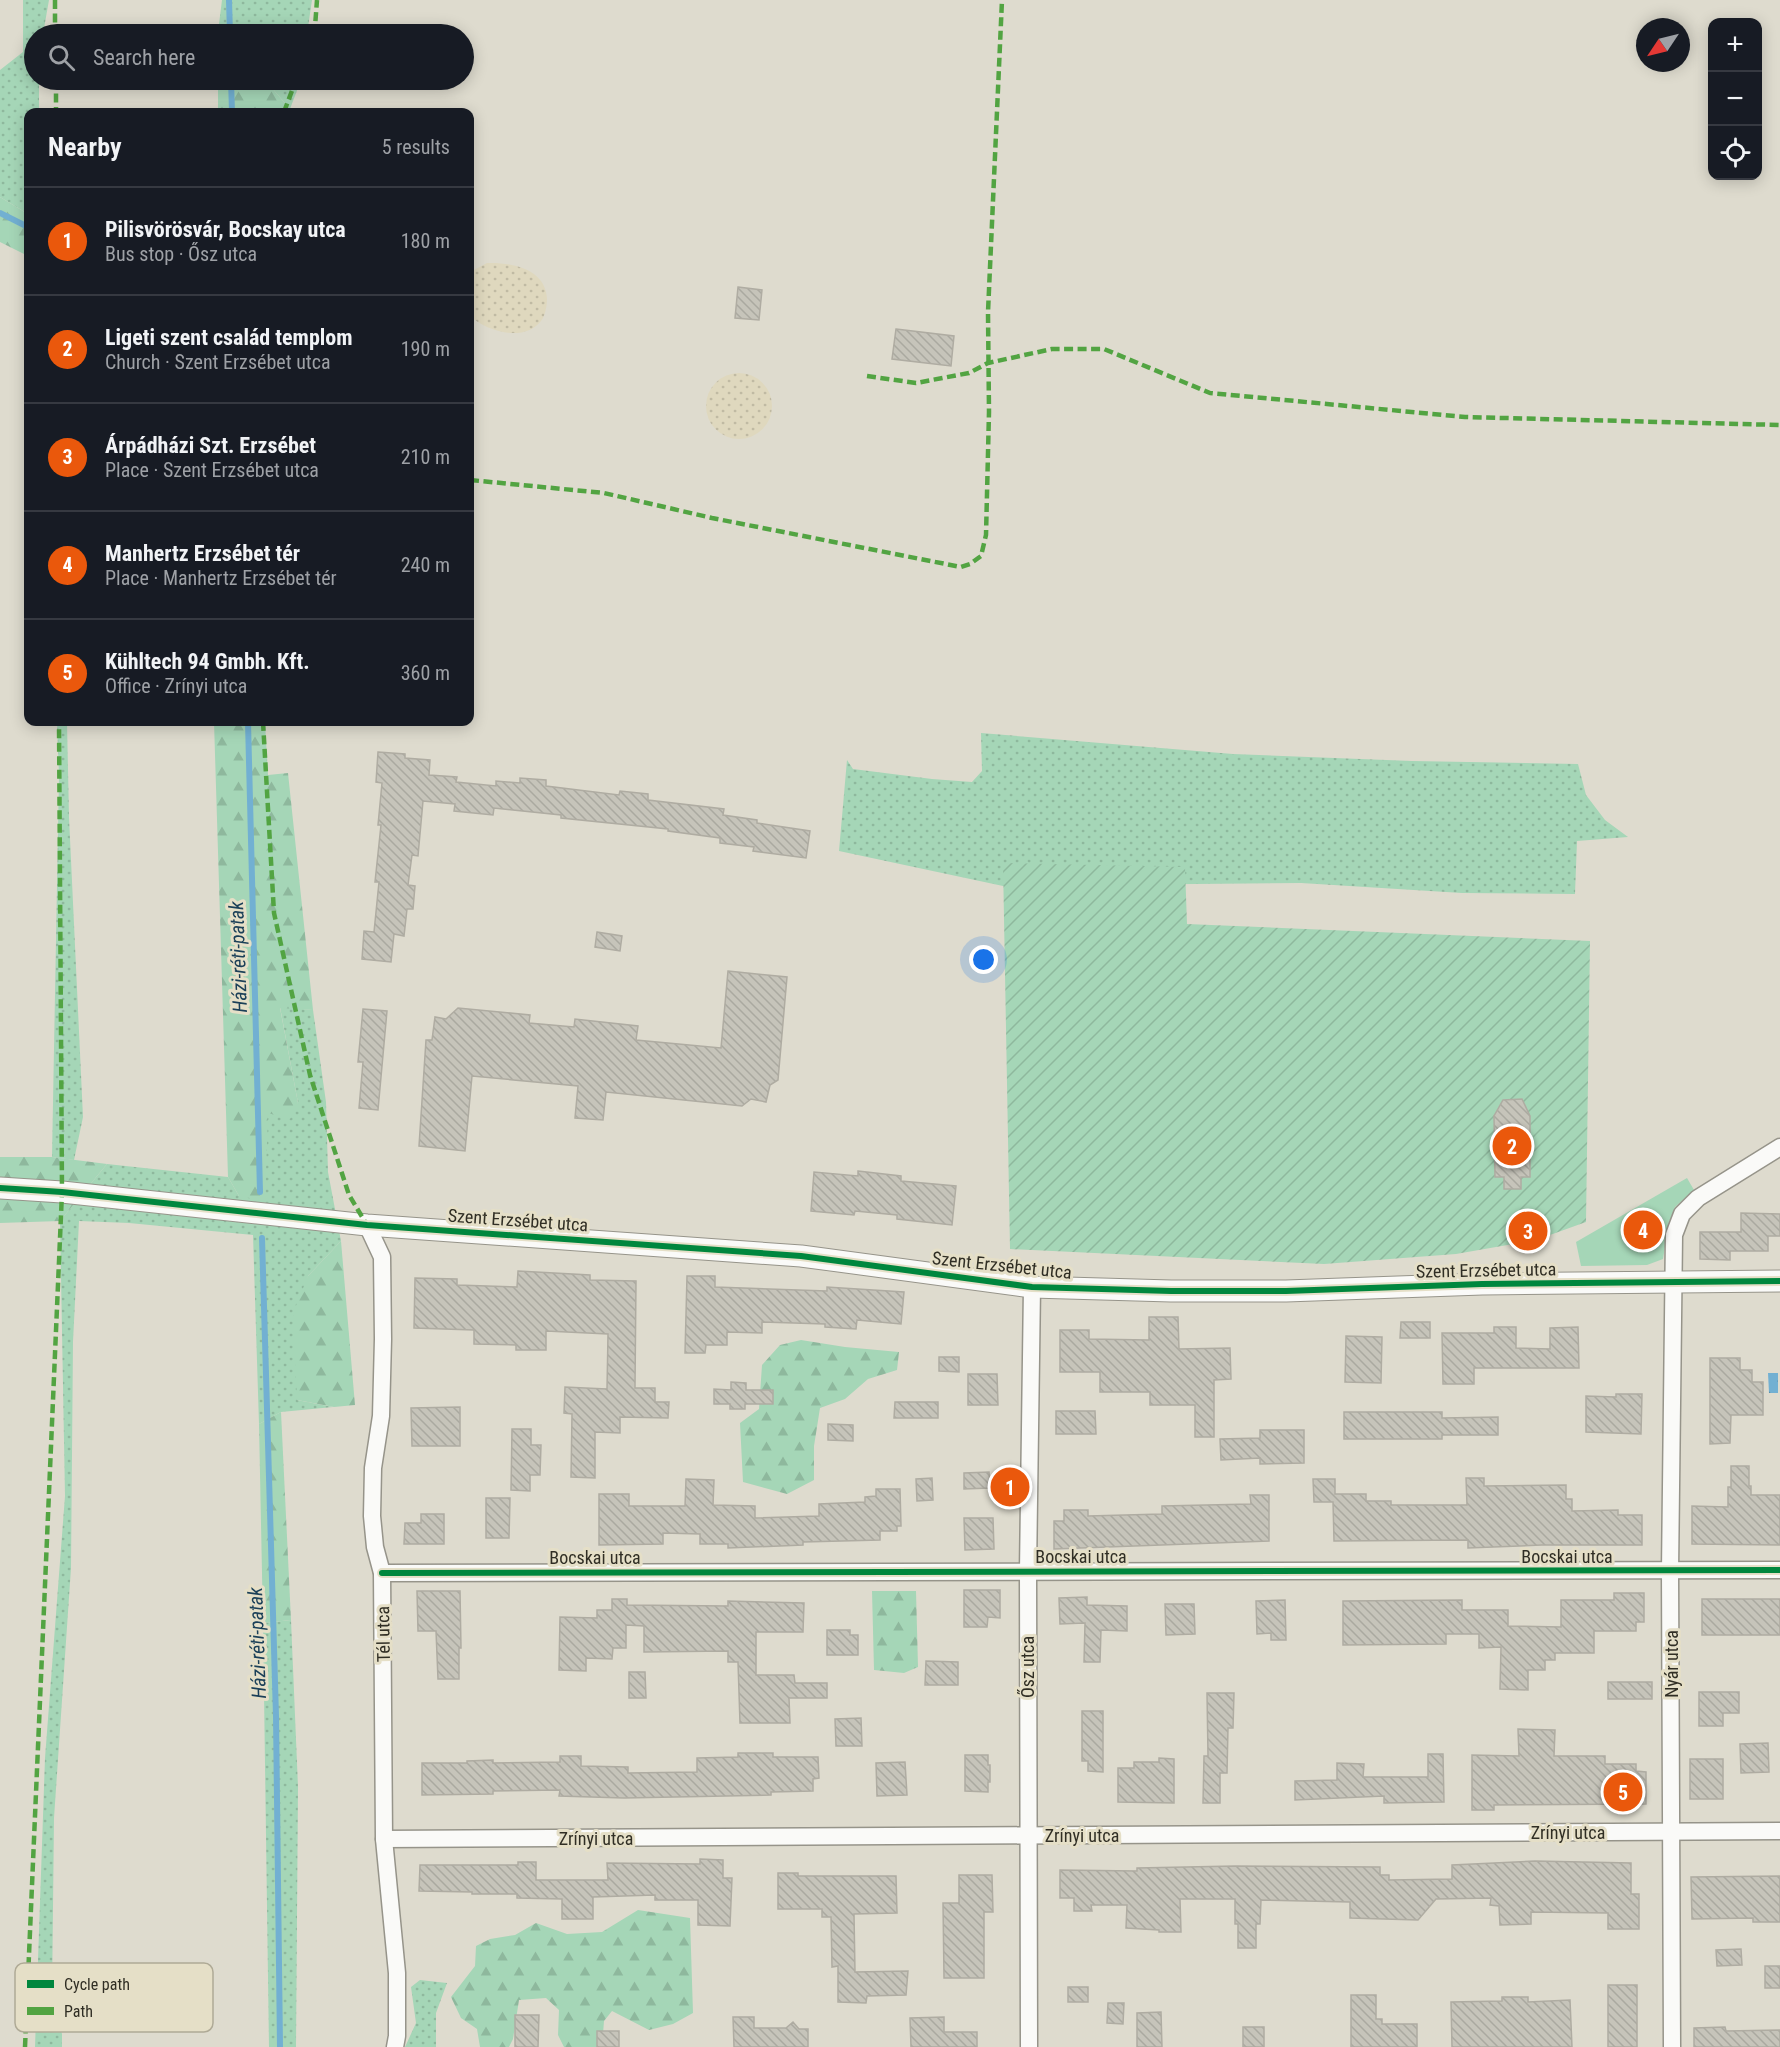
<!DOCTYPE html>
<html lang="en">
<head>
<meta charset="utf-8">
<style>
  body { margin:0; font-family:"Roboto Condensed",sans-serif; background:#20242c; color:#f1f3f6 }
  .controls { position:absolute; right:18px; top:18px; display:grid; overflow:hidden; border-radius:12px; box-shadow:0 3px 15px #0003 }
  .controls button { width:54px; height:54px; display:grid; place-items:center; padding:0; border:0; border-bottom:2px solid #363941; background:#171b24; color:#f1f3f6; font:30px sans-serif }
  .compass { position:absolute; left:1636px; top:18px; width:54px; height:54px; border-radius:50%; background:#171b24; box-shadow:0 3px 15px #0003; rotate:235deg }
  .you { position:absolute; left:984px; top:960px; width:21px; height:21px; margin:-15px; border:4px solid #fff; border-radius:50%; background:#1a73e8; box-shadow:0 0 0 9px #1a73e833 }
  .badge { display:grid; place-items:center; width:39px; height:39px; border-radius:50%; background:#ea580c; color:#fff; font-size:20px; font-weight:700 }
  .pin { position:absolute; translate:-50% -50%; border:3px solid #fff; box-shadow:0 2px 6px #0006 }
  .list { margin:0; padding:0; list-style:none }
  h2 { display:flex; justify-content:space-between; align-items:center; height:78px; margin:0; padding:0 24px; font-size:26px }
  h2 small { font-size:20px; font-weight:400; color:#9ea1a6 }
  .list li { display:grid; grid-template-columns:39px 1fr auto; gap:18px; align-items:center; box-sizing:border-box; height:108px; padding:0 24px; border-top:2px solid #363941 }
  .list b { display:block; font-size:22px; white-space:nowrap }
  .list p { margin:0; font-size:20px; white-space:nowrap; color:#9ea1a6 }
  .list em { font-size:20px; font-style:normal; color:#9ea1a6 }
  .icon { flex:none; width:33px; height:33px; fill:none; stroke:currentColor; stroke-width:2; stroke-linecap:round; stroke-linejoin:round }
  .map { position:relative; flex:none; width:1780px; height:2047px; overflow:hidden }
  .search { position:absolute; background:#171b24; box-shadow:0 3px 15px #0003; left:24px; top:24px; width:450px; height:66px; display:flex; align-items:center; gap:15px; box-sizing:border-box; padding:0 21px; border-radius:33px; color:#9ea1a6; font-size:22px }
  .panel { position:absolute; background:#171b24; box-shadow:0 3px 15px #0003; left:24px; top:108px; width:450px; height:618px; border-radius:12px }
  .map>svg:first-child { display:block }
  .grass { fill:url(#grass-dots) }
  .forest { fill:url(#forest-firs) }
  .sand { fill:url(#sand-dots) }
  .park { fill:#a5d6b7 }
  .garden { fill:url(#garden-furrows) }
  .water { fill:url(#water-ripples) }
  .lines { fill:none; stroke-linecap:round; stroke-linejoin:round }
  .stream { stroke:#72b0d2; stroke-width:6 }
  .building { fill:url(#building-back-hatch); stroke:#afaca2; stroke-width:1.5 }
  .minor-casing { stroke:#96948a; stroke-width:19 }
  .tertiary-casing { stroke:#96948a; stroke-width:23 }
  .minor { stroke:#fafaf8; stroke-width:16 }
  .tertiary { stroke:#fafaf8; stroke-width:21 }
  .quiet { stroke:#52a442; stroke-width:4.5; stroke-dasharray:9 4.5; stroke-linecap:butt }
  .cycleway-casing { stroke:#e5dfc7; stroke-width:10 }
  .cycleway { stroke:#00873e; stroke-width:6 }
  .labels { text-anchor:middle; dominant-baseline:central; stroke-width:6; stroke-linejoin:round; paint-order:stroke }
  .street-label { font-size:18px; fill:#302e24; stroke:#e5dfc7 }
  .water-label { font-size:20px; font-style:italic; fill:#1b4058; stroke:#e5dfc7 }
  .key { fill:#e5dfc7; stroke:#afaa96; stroke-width:1.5 }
  .key-label { font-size:16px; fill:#302e24 }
</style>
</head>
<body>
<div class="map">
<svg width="1780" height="2047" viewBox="0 0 1780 2047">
  <defs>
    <pattern id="grass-dots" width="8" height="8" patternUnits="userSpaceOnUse" patternTransform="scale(1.5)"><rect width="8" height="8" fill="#a5d6b7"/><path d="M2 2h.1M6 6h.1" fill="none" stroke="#8eb89d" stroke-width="1.8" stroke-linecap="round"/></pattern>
    <pattern id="forest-firs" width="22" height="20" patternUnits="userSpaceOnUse" patternTransform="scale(1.5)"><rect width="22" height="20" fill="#a5d6b7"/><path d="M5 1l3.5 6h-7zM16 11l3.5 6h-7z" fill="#8eb89d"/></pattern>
    <pattern id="sand-dots" width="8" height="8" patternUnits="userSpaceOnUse" patternTransform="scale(1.5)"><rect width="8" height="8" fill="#dfd8be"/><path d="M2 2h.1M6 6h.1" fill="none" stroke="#c0baa3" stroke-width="1.8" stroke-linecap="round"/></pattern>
    <pattern id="garden-furrows" width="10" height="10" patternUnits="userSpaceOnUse" patternTransform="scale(1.5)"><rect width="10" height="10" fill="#a5d6b7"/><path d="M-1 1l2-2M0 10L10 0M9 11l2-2" fill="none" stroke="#8eb89d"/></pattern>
    <pattern id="water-ripples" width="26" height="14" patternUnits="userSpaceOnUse" patternTransform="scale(1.5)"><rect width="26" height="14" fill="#72b0d2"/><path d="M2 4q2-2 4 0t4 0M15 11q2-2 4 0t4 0" fill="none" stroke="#5e90aa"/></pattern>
    <pattern id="building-back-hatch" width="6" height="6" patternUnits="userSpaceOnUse" patternTransform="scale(1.5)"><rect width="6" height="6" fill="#c6c4ba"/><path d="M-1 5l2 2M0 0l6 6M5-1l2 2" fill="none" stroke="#aaa9a0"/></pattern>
  </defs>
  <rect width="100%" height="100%" fill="#dedbce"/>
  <!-- grass -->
  <g class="grass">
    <path d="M23 0H49L43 34H34V80H39V112H28V214L0 197V70L23 52Z"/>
    <path d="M222 0H312L307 34H228L219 24Z"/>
    <path d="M265 80H301L290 109Z"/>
    <path d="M57 722H67L69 817 83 1117 74 1160 52 1157 59 776Z"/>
    <path d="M981 733 1233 754 1412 761 1578 764 1586 795 1605 820 1628 837 1577 841 1575 894 1462 893 1301 883 1003 886 839 851 847 760 853 769 932 779 972 782 982 771Z"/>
    <path d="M280 1007 313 1010 326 1102 328 1172 341 1241 308 1276 297 1400 333 1407 281 1412 259 1424 253 1235 129 1223 79 1221 73 1342 71 1568 54 1818 52 1997 62 2034V2047H35L45 1758 65 1496 60 1221 107 1164 228 1177 239 1196 268 1112 298 1103Z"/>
    <path d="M291 1620 298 1787 296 2047H269L263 1623Z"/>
    <path d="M420 1980 447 1983 436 2013V2047H405L416 2023 411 1987Z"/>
  </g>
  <!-- forest -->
  <g class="forest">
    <path d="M218 80H265L290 109 289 112H218Z"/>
    <path d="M0 197 28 214V256L0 242Z"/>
    <path d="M214 722H265L268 775 288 773 313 1010 280 1008 298 1103 290 1119 268 1113 265 1201 239 1196 228 1177Z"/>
    <path d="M0 1157H52L107 1164 60 1221 0 1223Z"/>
    <path d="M341 1241 355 1405 334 1407 297 1400 293 1313 308 1276Z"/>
    <path d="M801 1340 845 1347 899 1352 897 1370 868 1379 845 1399 820 1408 814 1446V1480L787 1494 743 1482 740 1423 759 1409 762 1365 780 1345Z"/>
    <path d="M281 1412 291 1620 263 1623 259 1424Z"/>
    <path d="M872 1591H916L918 1667 904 1673 874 1670Z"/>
    <path d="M638 1910 690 1918 693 2013 673 2024 649 2030 612 2011 604 2021 602 2047H564L558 2035 559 2010 546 1998 519 2000 513 2039 509 2047H480L477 2029 461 2018 451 1997 475 1966 476 1946 490 1939 515 1935 536 1923 567 1934 602 1932Z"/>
  </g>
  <!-- sand -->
  <g class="sand">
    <path d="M487 263C512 262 546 269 547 299 547 306 545 316 541 321 524 343 486 331 470 316V272Z"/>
    <circle cx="739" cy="406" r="33"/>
  </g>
  <!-- park -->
  <path class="park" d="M1687 1178 1694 1190 1675 1207 1669 1222 1663 1259 1647 1265 1581 1266 1576 1242Z"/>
  <!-- garden -->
  <path class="garden" d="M1003 863 1185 867 1187 924 1590 941 1586 1222 1536 1240 1456 1254 1324 1264 1010 1249Z"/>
  <!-- water -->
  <path class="water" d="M1768 1373H1778V1393H1769Z"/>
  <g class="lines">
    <!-- stream -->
    <g class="stream">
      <path d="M229 0 230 34"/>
      <path d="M231 80 232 112"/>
      <path d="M0 213 28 227"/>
      <path d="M248 722 260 1192"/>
      <path d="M262 1238 276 1716 280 2047"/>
    </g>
  </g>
  <!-- building -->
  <g class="building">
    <path d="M738 287 762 290 759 320 735 318Z"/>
    <path d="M896 329 954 336 951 366 892 359Z"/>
    <path d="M378 752 405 754V758L430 760 429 775 457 777 456 782 496 786V781L520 783V778L546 780V786L619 795 620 791 648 794V800L724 809 723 815 757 820V823L810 831 806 858 753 851 754 847 720 843V838L668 831V829L561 818V815L494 808 493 815 454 811 455 804 423 801 418 856 412 855 408 885 415 886 413 909H407L404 936 394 934 391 962 362 959 364 931 374 932 379 882H375L381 825H378L382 783 376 782Z"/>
    <path d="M597 932 622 936 620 951 595 947Z"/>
    <path d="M728 971 787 977 778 1080 770 1085 766 1102 751 1099 742 1106 606 1092 603 1120 575 1118 578 1086 472 1076 465 1151 419 1146 426 1040H432L435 1017 446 1019 458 1008 530 1015 529 1023 574 1027 575 1019 638 1026 636 1040 721 1048Z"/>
    <path d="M363 1009 387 1011 378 1110 359 1108 363 1062H358Z"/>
    <path d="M1522 1099 1530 1116V1177H1521V1189H1504V1177H1495L1494 1116 1503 1100Z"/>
    <path d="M858 1171 901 1176V1181L956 1186 952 1225 897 1219V1215L855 1211 854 1215 811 1211 814 1172 858 1176Z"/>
    <path d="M1741 1213 1780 1214V1236H1768V1251H1730V1260L1700 1259V1232H1741Z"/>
    <path d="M518 1271 590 1275V1280L636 1281 635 1388H655V1402H669L668 1418 620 1417V1433L595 1432V1478L571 1477 572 1414 564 1413 565 1387 607 1389 608 1334 546 1331V1350H516V1345L474 1344V1330L414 1328 415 1278 457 1279V1285L517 1287Z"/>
    <path d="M687 1276H715V1287L827 1291V1287L904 1292 901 1324 857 1320 856 1329 825 1327V1324L762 1322V1333L727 1332V1345H706L705 1353H685Z"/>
    <path d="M1149 1317H1178L1179 1349 1230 1348 1231 1379 1214 1380V1437H1195V1405H1150V1392H1100V1372H1060V1330H1089V1339L1149 1340Z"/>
    <path d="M1401 1322H1430V1338H1400Z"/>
    <path d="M1494 1327H1516V1348L1550 1349V1328L1578 1327 1579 1368H1474V1384H1443L1442 1333H1494Z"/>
    <path d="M1346 1336 1382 1337 1381 1383 1345 1382Z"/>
    <path d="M939 1357H959V1372L939 1371Z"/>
    <path d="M1710 1358H1740V1370H1752V1382H1763V1415H1731L1730 1443 1710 1444Z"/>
    <path d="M968 1374H997L998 1405H968Z"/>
    <path d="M731 1382 746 1383V1390H773V1404H745V1409H730V1404H714V1389L731 1390Z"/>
    <path d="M1616 1394H1642L1641 1434 1586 1432V1396L1616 1397Z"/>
    <path d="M895 1402H938V1418H894Z"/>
    <path d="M460 1407V1446H412L411 1408Z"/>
    <path d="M1056 1411H1095L1096 1434H1056Z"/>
    <path d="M1344 1412H1442V1418L1498 1417V1435H1442V1439H1344Z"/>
    <path d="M828 1424 853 1425V1441L828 1440Z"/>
    <path d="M512 1429H531V1445H541L540 1475H530V1491L511 1490Z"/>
    <path d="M1260 1430H1304V1463L1260 1464V1458L1221 1460 1220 1439 1260 1438Z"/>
    <path d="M1731 1466H1749V1486H1751V1495H1780V1545L1692 1544V1506L1728 1507V1487H1731Z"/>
    <path d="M989 1472 990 1488 964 1489V1473Z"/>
    <path d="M932 1478 933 1500 917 1501 916 1479Z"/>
    <path d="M1466 1478H1484V1486L1566 1485V1499H1572V1511L1618 1510V1515H1642V1545H1542L1468 1548V1540L1334 1541 1333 1502H1314L1313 1479H1335V1494H1366V1501H1391V1505H1467Z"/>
    <path d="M686 1479 714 1480 713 1505 755 1506V1518L819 1516V1504L865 1502V1497L876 1496V1489H900L901 1526H897V1531H880V1540L803 1542V1545L728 1548V1544H700V1534L663 1533V1544L599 1545V1494H629V1506H685Z"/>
    <path d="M1250 1495H1269V1541L1054 1549V1521H1064V1510H1088V1516L1162 1514V1506L1251 1504Z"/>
    <path d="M486 1498H510L509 1538H486Z"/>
    <path d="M421 1514H444V1544H404L405 1523H421Z"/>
    <path d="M964 1518H993L994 1549 965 1550Z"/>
    <path d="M964 1590H1000V1618L988 1617 987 1627H964Z"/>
    <path d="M417 1591H460L461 1648H459V1679H438L436 1631H418Z"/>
    <path d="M1614 1593H1644V1622H1636V1631H1594V1653H1555V1660H1545V1670H1528V1690L1500 1689 1501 1647 1479 1648V1634H1446V1644L1343 1645V1601L1462 1600V1610H1508V1626L1561 1627V1600H1614Z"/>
    <path d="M1087 1597V1605L1127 1606V1631L1101 1630 1100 1662H1084L1085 1623 1060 1624 1059 1598Z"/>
    <path d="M612 1599H627V1605L728 1606V1601L804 1603 803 1632H756V1675H794L795 1683H827V1698H789L790 1723H740L738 1662H728V1651L644 1652V1626L626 1625V1648H613L612 1659 586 1658V1671L559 1670 560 1617 597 1618V1610H612Z"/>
    <rect x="1702" y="1599" width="78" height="36"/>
    <path d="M1285 1600 1286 1640H1271V1633L1257 1634 1256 1601Z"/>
    <path d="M1165 1604H1194L1195 1634 1166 1635Z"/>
    <path d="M827 1630H850V1635H858V1655H827Z"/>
    <path d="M926 1661 958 1662V1685H925Z"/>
    <path d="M629 1672H645L646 1698H629Z"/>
    <rect x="1608" y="1682" width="44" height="17"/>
    <path d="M1699 1692H1739V1713H1723V1726H1699Z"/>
    <path d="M1207 1693H1234L1233 1728H1228L1227 1773H1220V1803H1203L1204 1756H1208Z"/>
    <path d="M1082 1711H1103V1772L1088 1771V1761H1082Z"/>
    <path d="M861 1718 862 1746H836L835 1719Z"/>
    <path d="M1518 1729 1555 1730 1554 1756H1605V1764H1636V1771L1646 1772V1804L1494 1805V1810H1472V1755L1519 1756Z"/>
    <path d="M1768 1743 1769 1772 1741 1773 1740 1744Z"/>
    <path d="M738 1753H773V1757H818L819 1778 813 1779V1791L771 1792V1795L624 1798 559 1796 560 1790 493 1791V1794L422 1795V1763H467V1761L493 1760V1763L560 1762V1756H581V1766L628 1767V1773L697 1772V1758L738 1757Z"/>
    <path d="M1428 1754H1443L1444 1802 1384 1803V1796L1295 1800V1781L1337 1780V1763L1364 1764 1363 1777H1428Z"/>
    <path d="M965 1755H988V1765H990V1782H988V1792L965 1791Z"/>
    <path d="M1159 1758 1174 1759V1803L1118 1802V1768H1134V1762H1159Z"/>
    <rect x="1690" y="1759" width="33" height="40"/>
    <path d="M905 1762 907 1795 877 1796 876 1763Z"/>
    <path d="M700 1859 723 1860V1878H732L730 1926 698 1925V1900H655V1895L593 1897V1919H562V1899L517 1898V1894H472V1892L419 1891 420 1865H518V1862H536V1880H608L607 1863 700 1864Z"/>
    <path d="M1535 1861 1631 1863V1894H1639V1929H1608V1913L1531 1912V1924L1500 1925 1499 1906 1490 1905 1491 1898 1436 1899 1418 1920 1350 1918V1902L1261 1900 1260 1924H1256V1948H1238V1924H1235V1899H1180L1181 1932H1159V1930L1126 1928 1127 1905H1091L1092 1911H1074V1898H1060V1870L1137 1871V1868L1235 1866 1380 1867V1875H1389V1880L1452 1879V1865Z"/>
    <path d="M778 1873H798V1876H896L897 1913 854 1914 855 1972 908 1971 906 1995 867 1996 866 2003 838 2002V1966L832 1967 831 1917H822V1909H778Z"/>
    <path d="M959 1875H992L993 1912H984V1978H944L943 1903H959Z"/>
    <path d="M1780 1876V1922H1753V1918L1692 1919 1691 1877Z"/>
    <path d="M1741 1949 1742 1965 1717 1966 1716 1950Z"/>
    <rect x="1765" y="1966" width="15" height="22"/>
    <rect x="1608" y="1985" width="29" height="62"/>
    <rect x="1068" y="1987" width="20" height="15"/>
    <path d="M1351 1995H1376V2019H1382V2024H1417V2047H1351Z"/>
    <path d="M1502 1997H1528V2002L1570 2000 1572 2047H1452L1451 2002 1502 2001Z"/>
    <path d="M1108 2003H1124L1123 2024 1107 2023Z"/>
    <path d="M1161 2012 1162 2047H1137V2013Z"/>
    <path d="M515 2015H539L538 2047H515Z"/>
    <path d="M733 2017H754V2028H786L793 2022 799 2029H808V2047H734Z"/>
    <path d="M944 2017V2032H977V2047H911L910 2018Z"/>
    <rect x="1243" y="2027" width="21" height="20"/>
    <path d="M1725 2027 1726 2031 1780 2030V2047H1694V2028Z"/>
    <rect x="597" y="2031" width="22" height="16"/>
  </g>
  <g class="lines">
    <defs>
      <g id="minor">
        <path d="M367 1225 382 1257 383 1339 381 1416 373 1468 372 1516 375 1547 382 1573 384 1839 397 1973V2036L395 2047"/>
        <path d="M382 1573 1780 1570"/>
        <path d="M384 1839 1780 1831"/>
        <path d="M1029 2047 1028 1571 1032 1287"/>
        <path d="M1672 2047 1670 1571 1674 1235 1682 1214 1698 1198 1780 1147"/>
      </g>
      <path id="tertiary" d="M0 1188 62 1192 367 1225 801 1256 1032 1287 1171 1291H1286L1482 1284 1780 1281"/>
    </defs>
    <!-- minor casing -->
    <use href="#minor" class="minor-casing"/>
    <!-- tertiary casing -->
    <use href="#tertiary" class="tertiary-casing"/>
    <!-- minor -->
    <use href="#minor" class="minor"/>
    <!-- tertiary -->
    <use href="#tertiary" class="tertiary"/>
    <!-- quiet -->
    <g class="quiet">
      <path d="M55 0V34"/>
      <path d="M312 34 315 27 317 0"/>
      <path d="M56 80V112"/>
      <path d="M284 112 296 80"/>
      <path d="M867 376 916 383 969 373 988 363 1052 349H1104L1210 393 1465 417 1780 425"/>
      <path d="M470 480 604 493 712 518 961 567 970 564 981 556 986 535 989 412 988 312 1002 0"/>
      <path d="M263 722 274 913 310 1075 349 1195 367 1225"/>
      <path d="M25 2047 62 1192 59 722"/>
    </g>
    <defs>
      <g id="cycleway">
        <path d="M0 1188 62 1192 367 1225 801 1256 1032 1287 1171 1291H1286L1482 1284 1780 1281"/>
        <path d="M382 1573 1780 1570"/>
      </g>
    </defs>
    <!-- cycleway casing -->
    <use href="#cycleway" class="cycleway-casing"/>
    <!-- cycleway -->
    <use href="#cycleway" class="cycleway"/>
  </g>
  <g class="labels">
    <!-- street labels -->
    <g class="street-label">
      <text transform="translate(518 1220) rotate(4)">Szent Erzsébet utca</text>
      <text transform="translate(1002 1265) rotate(6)">Szent Erzsébet utca</text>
      <text transform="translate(1486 1270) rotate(-1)">Szent Erzsébet utca</text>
      <text x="1081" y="1556">Bocskai utca</text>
      <text x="1567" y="1556">Bocskai utca</text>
      <text x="595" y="1557">Bocskai utca</text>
      <text transform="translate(383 1634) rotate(-91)">Tél utca</text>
      <text transform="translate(1671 1664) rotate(-90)">Nyár utca</text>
      <text transform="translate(1027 1667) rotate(-90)">Ősz utca</text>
      <text x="1568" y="1832">Zrínyi utca</text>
      <text x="1082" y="1835">Zrínyi utca</text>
      <text x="596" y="1838">Zrínyi utca</text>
    </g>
    <!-- water labels -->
    <g class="water-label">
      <text transform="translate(238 957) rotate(-92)">Házi-réti-patak</text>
      <text transform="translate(257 1643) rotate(-92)">Házi-réti-patak</text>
    </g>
  </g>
  <!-- legend -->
  <rect x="15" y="1963" width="198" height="69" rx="9" class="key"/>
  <rect x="27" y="1980" width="27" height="8" fill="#00873e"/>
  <rect x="27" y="2007" width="27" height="8" fill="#52a442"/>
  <g class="key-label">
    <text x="64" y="1990">Cycle path</text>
    <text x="64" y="2017">Path</text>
  </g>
</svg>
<div class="controls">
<button>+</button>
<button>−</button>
<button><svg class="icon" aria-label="locate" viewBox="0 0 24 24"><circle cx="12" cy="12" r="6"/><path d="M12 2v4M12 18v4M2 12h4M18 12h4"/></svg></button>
</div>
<svg class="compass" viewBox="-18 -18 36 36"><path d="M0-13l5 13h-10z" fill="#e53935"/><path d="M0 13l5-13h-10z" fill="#9ea1a6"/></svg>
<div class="you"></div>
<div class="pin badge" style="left:1010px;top:1487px">1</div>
<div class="pin badge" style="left:1512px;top:1146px">2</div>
<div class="pin badge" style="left:1528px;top:1231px">3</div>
<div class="pin badge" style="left:1643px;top:1230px">4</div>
<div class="pin badge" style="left:1623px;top:1792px">5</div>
<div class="search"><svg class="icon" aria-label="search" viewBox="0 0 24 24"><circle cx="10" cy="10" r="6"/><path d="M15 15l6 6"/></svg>Search here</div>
<section class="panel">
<h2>Nearby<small>5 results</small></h2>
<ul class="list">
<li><span class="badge">1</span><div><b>Pilisvörösvár, Bocskay utca</b><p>Bus stop · Ősz utca</p></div><em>180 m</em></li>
<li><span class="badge">2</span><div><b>Ligeti szent család templom</b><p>Church · Szent Erzsébet utca</p></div><em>190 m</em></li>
<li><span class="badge">3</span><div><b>Árpádházi Szt. Erzsébet</b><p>Place · Szent Erzsébet utca</p></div><em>210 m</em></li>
<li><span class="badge">4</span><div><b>Manhertz Erzsébet tér</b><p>Place · Manhertz Erzsébet tér</p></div><em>240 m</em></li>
<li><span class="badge">5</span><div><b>Kühltech 94 Gmbh. Kft.</b><p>Office · Zrínyi utca</p></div><em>360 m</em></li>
</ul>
</section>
</div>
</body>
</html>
